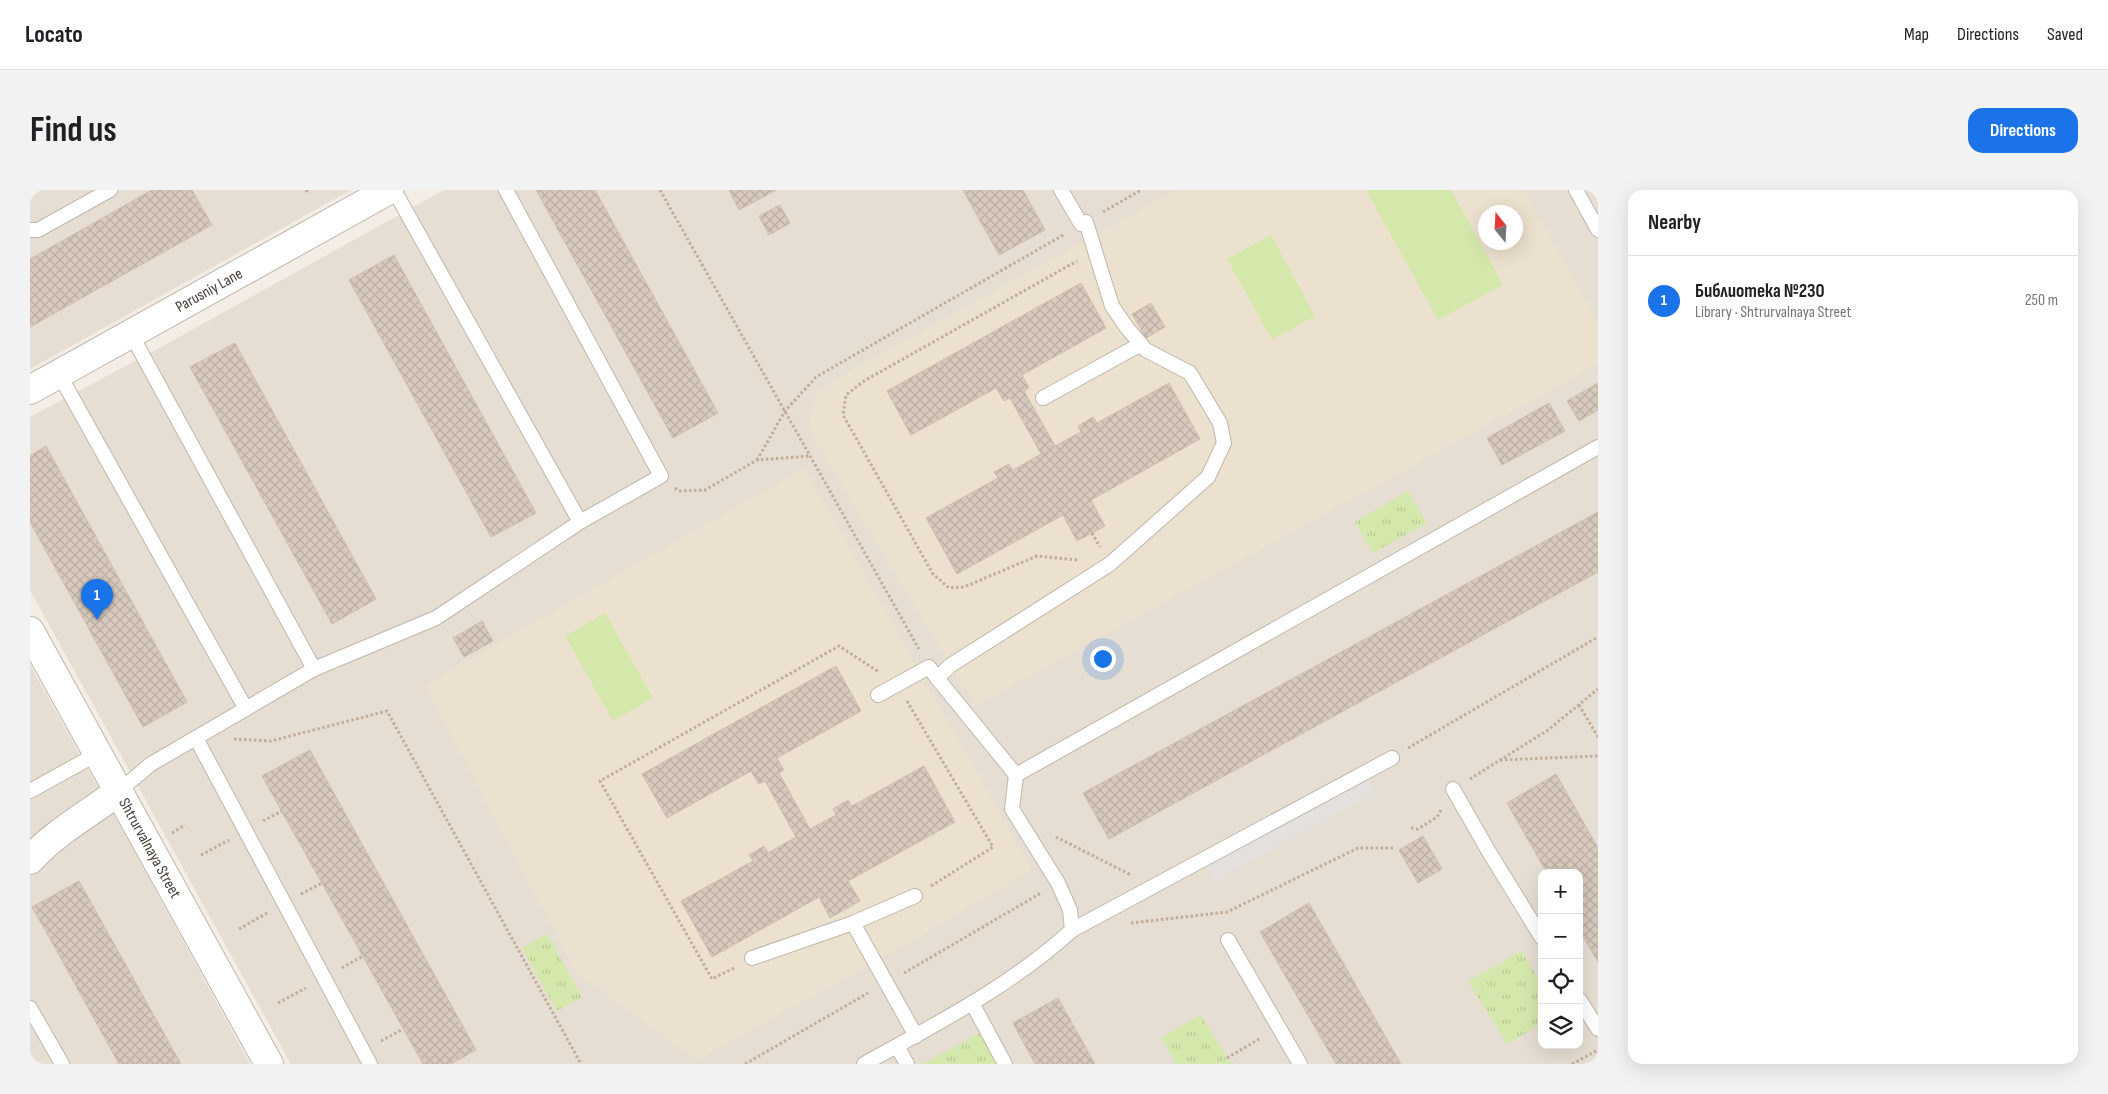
<!DOCTYPE html>
<html lang="en">
<head>
<meta charset="utf-8">
<style>
  body { margin:0; font-family:"Sofia Sans Condensed",sans-serif; background:#f2f2f2; color:#202124 }
  .controls { position:absolute; right:15px; bottom:15px; display:grid; overflow:hidden; border-radius:10px; box-shadow:0 5px 20px #0002 }
  .controls button { width:45px; height:45px; display:grid; place-items:center; padding:0; border:0; border-bottom:1px solid #e0e0e0; background:#fff; color:#202124; font:25px sans-serif }
  .compass { position:absolute; left:1448px; top:15px; width:45px; height:45px; border-radius:50%; background:#fff; box-shadow:0 5px 20px #0002; rotate:342deg }
  .you { position:absolute; left:1072px; top:468px; width:18px; height:18px; margin:-12px; border:4px solid #fff; border-radius:50%; background:#1a73e8; box-shadow:0 0 0 8px #1a73e833 }
  .badge { display:grid; place-items:center; width:32px; height:32px; border-radius:50%; background:#1a73e8; color:#fff; font-size:16px; font-weight:700 }
  .pin { position:absolute; translate:-50% -41px; filter:drop-shadow(0 1px 2px #0008) }
  .pin::after { content:''; position:absolute; top:26px; width:18px; height:15px; background:inherit; clip-path:polygon(0 0,100% 0,50% 100%) }
  .list { margin:0; padding:0; list-style:none }
  h2 { display:flex; justify-content:space-between; align-items:center; height:65px; margin:0; padding:0 20px; font-size:21px }
  h2 small { font-size:16px; font-weight:400; color:#757577 }
  .list li { display:grid; grid-template-columns:32px 1fr auto; gap:15px; align-items:center; box-sizing:border-box; height:90px; padding:0 20px; border-top:1px solid #e0e0e0 }
  .list b { display:block; font-size:19px; white-space:nowrap }
  .list p { margin:0; font-size:16px; white-space:nowrap; color:#757577 }
  .list em { font-size:16px; font-style:normal; color:#757577 }
  .icon { flex:none; width:28px; height:28px; fill:none; stroke:currentColor; stroke-width:2; stroke-linecap:round; stroke-linejoin:round }
  .map { position:relative; flex:none; width:1568px; height:874px; overflow:hidden; border-radius:15px }
  header { display:flex; align-items:center; gap:30px; box-sizing:border-box; height:70px; padding:0 25px; background:#fff; border-bottom:1px solid #e0e0e0 }
  header strong { font-size:24px }
  nav { display:flex; gap:28px; margin-inline-start:auto; font-size:18px }
  .intro { display:flex; align-items:center; justify-content:space-between; box-sizing:border-box; height:120px; padding:0 30px }
  h1 { margin:0; font-size:35px }
  .button { padding:12px 22px; border-radius:15px; background:#1a73e8; color:#fff; font-size:18px; font-weight:700 }
  main { display:flex; gap:30px; padding:0 30px }
  aside { flex:1; background:#fff; border-radius:15px; box-shadow:0 5px 20px #0002 }
  .map>svg:first-child { display:block }
  .residential { fill:#e7ded3; fill-rule:evenodd }
  .education { fill:#ece0ce; fill-rule:evenodd }
  .grass { fill:url(#grass-tufts) }
  .pitch { fill:#d5e8ac }
  .parking { fill:#e3e0dd }
  .building { fill:url(#building-cross-hatch); stroke:#cfbead }
  .lines { fill:none; stroke-linecap:round; stroke-linejoin:round }
  .service-casing { stroke:#c1b6aa; stroke-width:16 }
  .minor-casing { stroke:#c1b6aa; stroke-width:30 }
  .path { stroke:#c0ad98; stroke-width:3; stroke-dasharray:2.5 2.5; stroke-linecap:butt }
  .service { stroke:#fff; stroke-width:14 }
  .minor { stroke:#fff; stroke-width:28 }
  .labels { text-anchor:middle; dominant-baseline:central; stroke-width:5; stroke-linejoin:round; paint-order:stroke }
  .street-label { font-size:16px; fill:#453c34; stroke:#fff }
</style>
</head>
<body>
<header>
<strong>Locato</strong>
<nav><a>Map</a><a>Directions</a><a>Saved</a></nav>
</header>
<div class="intro"><h1>Find us</h1><a class="button">Directions</a></div>
<main>
<div class="map">
<svg width="1568" height="874" viewBox="0 0 1568 874">
  <defs>
    <pattern id="grass-tufts" width="24" height="20" patternUnits="userSpaceOnUse" patternTransform="scale(1.25)"><rect width="24" height="20" fill="#d5e8ac"/><path d="M3 7l-1-3M5 7V3M7 7l1-3M15 17l-1-3M17 17v-4M19 17l1-3" fill="none" stroke="#b8c895"/></pattern>
    <pattern id="building-cross-hatch" width="8" height="8" patternUnits="userSpaceOnUse" patternTransform="scale(1.25)"><rect width="8" height="8" fill="#d7cabd"/><path d="M0 0l8 8M0 8l8-8" fill="none" stroke="#baaea3"/></pattern>
  </defs>
  <rect width="100%" height="100%" fill="#f3ede5"/>
  <!-- residential -->
  <g class="residential">
    <path d="M0 0H321L0 179Z"/>
    <path d="M414 0H1568V874H261L0 400V227L133 156ZM1456 22H1486V52H1456ZM1512 683H1549V855H1512Z"/>
    <path d="M0 475 105 663 220 874H0Z"/>
  </g>
  <!-- education -->
  <g class="education">
    <path d="M1146 0H1493L1568 133V174L945 516 778 238 787 200ZM1456 22H1486V52H1456Z"/>
    <path d="M774 278 1002 680 845 772 666 870 546 782 395 495Z"/>
  </g>
  <!-- grass -->
  <g class="grass">
    <path d="M1378 301 1397 333 1343 363 1325 332Z"/>
    <path d="M517 744 552 807 527 821 492 758Z"/>
    <path d="M1492 761 1512 796V834L1477 854 1438 791Z"/>
    <path d="M1171 825 1197 868 1201 874H1146L1131 848Z"/>
    <path d="M950 843 966 874H893Z"/>
  </g>
  <!-- pitch -->
  <g class="pitch">
    <path d="M1336 0H1421L1473 95 1408 130Z"/>
    <path d="M1241 45 1285 126 1242 150 1197 69Z"/>
    <path d="M575 423 623 508 583 531 535 446Z"/>
  </g>
  <!-- parking -->
  <path class="parking" d="M1336 586 1345 603 1184 691 1175 673Z"/>
  <!-- building -->
  <g class="building">
    <path d="M122 0H162L182 35 0 137V69Z"/>
    <path d="M506 0H565L688 223 643 248Z"/>
    <path d="M699 0H746L709 20Z"/>
    <path d="M933 0H993L1015 40 969 65Z"/>
    <path d="M750 15 760 33 739 45 729 26Z"/>
    <path d="M364 65 506 323 461 347 319 90Z"/>
    <path d="M1051 93 1076 138 992 185 999 198 994 201 1025 256 1051 242 1048 236 1063 227 1067 233 1139 193 1170 249 1061 310 1075 336 1047 351 1033 325 927 384 896 328 968 288 964 282 979 274 983 280 1011 264 980 208 974 211 966 198 881 245 857 201Z"/>
    <path d="M1121 113 1135 137 1116 148 1102 124Z"/>
    <path d="M205 153 346 409 302 434 160 177Z"/>
    <path d="M1568 193V220L1549 231 1537 211Z"/>
    <path d="M1519 213 1535 241 1472 275 1457 248Z"/>
    <path d="M16 256 157 512 113 537 0 332V266Z"/>
    <path d="M1568 322V382L1079 649 1053 603Z"/>
    <path d="M452 431 463 451 434 467 423 448Z"/>
    <path d="M806 476 831 521 747 568 754 580 749 583 780 639 806 625 803 619 818 610 822 616 894 576 925 632 818 691 830 711 800 728 789 707 682 767 651 711 723 671 719 665 734 656 738 663 766 647 735 591 729 594 721 581 637 628 612 584Z"/>
    <path d="M280 560 446 860 421 874H393L232 586Z"/>
    <path d="M1526 584 1568 658V772L1549 739V683H1517L1477 613Z"/>
    <path d="M1393 646 1412 679 1388 693 1369 660Z"/>
    <path d="M49 691 151 874H89L24 756 2 717Z"/>
    <path d="M1279 713 1371 874H1306L1230 742Z"/>
    <path d="M1028 808 1065 874H1005L983 833Z"/>
  </g>
  <g class="lines">
    <defs>
      <g id="service">
        <path d="M364 0 550 332"/>
        <path d="M1031 0 1051 34"/>
        <path d="M1546 0 1568 40"/>
        <path d="M0 40H8L80 0"/>
        <path d="M101 144 284 479"/>
        <path d="M29 184 216 519"/>
        <path d="M1013 208 1111 154"/>
        <path d="M907 488 921 475 1080 374 1178 287 1194 253 1190 233 1160 183 1116 160 1097 138 1082 116 1056 32"/>
        <path d="M848 505 899 477 907 488 986 585"/>
        <path d="M166 548 340 874"/>
        <path d="M1423 599 1459 662 1512 748"/>
        <path d="M0 601 67 564"/>
        <path d="M89 601 121 574 284 479 406 428 550 332 631 286 476 0"/>
        <path d="M823 733 886 846"/>
        <path d="M1042 740 1362 568"/>
        <path d="M1198 750 1270 874"/>
        <path d="M722 768 823 733 885 706"/>
        <path d="M1549 809 1568 839"/>
        <path d="M942 813 975 874"/>
        <path d="M0 818 32 874"/>
        <path d="M867 856 877 874"/>
        <path d="M834 874C906 834 981 796 1042 740L1040 720 1028 693 982 619 986 585 1568 257"/>
      </g>
      <g id="minor">
        <path id="s1" d="M0 200 359 0"/>
        <path id="s2" d="M0 441 239 874"/>
        <path d="M0 670C25 642 59 624 89 601"/>
      </g>
    </defs>
    <!-- service casing -->
    <use href="#service" class="service-casing"/>
    <!-- minor casing -->
    <use href="#minor" class="minor-casing"/>
    <!-- path -->
    <g class="path">
      <path d="M276 0 278 3"/>
      <path d="M630 0 889 459"/>
      <path d="M1073 22 1111 0"/>
      <path d="M727 270 755 221 786 187 1035 44"/>
      <path d="M645 298 649 301 675 300 727 270 780 266"/>
      <path d="M1062 343 1070 357"/>
      <path d="M1047 370 1007 366 934 397 919 398 903 384 813 225 816 205 834 191 1047 71"/>
      <path d="M877 511 963 657 901 696"/>
      <path d="M1549 515 1568 547"/>
      <path d="M204 549 241 551 357 521 551 874"/>
      <path d="M1378 558 1568 447"/>
      <path d="M1470 570 1568 566"/>
      <path d="M1440 589 1518 540 1568 499"/>
      <path d="M233 631 252 621"/>
      <path d="M1381 638 1388 639 1407 627 1411 620"/>
      <path d="M142 643 155 635"/>
      <path d="M1026 647 1101 685"/>
      <path d="M171 665 199 650"/>
      <path d="M271 704 292 693"/>
      <path d="M1101 733 1197 722 1328 658H1363"/>
      <path d="M209 739 237 723"/>
      <path d="M312 778 333 766"/>
      <path d="M704 778 682 789 570 591 809 456 849 482"/>
      <path d="M874 783 1011 703"/>
      <path d="M248 813 276 798"/>
      <path d="M351 851 373 839"/>
      <path d="M1197 868 1231 848"/>
      <path d="M715 874 838 803"/>
      <path d="M1542 874 1568 860"/>
    </g>
    <!-- service -->
    <use href="#service" class="service"/>
    <!-- minor -->
    <use href="#minor" class="minor"/>
  </g>
  <g class="labels">
    <!-- street labels -->
    <g class="street-label">
      <text stroke="none"><textPath href="#s1" startOffset="205">Parusniy Lane</textPath></text>
      <text stroke="none"><textPath href="#s2" startOffset="248">Shtrurvalnaya Street</textPath></text>
    </g>
  </g>
</svg>
<div class="controls">
<button>+</button>
<button>−</button>
<button><svg class="icon" aria-label="locate" viewBox="0 0 24 24"><circle cx="12" cy="12" r="6"/><path d="M12 2v4M12 18v4M2 12h4M18 12h4"/></svg></button>
<button><svg class="icon" aria-label="layers" viewBox="0 0 24 24"><path d="M12 4l9 5-9 5-9-5zM3 14l9 5 9-5"/></svg></button>
</div>
<svg class="compass" viewBox="-18 -18 36 36"><path d="M0-13l5 13h-10z" fill="#e53935"/><path d="M0 13l5-13h-10z" fill="#757577"/></svg>
<div class="you"></div>
<div class="pin badge" style="left:67px;top:430px">1</div>
</div>
<aside>
<h2>Nearby<small></small></h2>
<ul class="list">
<li><span class="badge">1</span><div><b>Библиотека №230</b><p>Library · Shtrurvalnaya Street</p></div><em>250 m</em></li>
</ul>
</aside>
</main>
</body>
</html>
